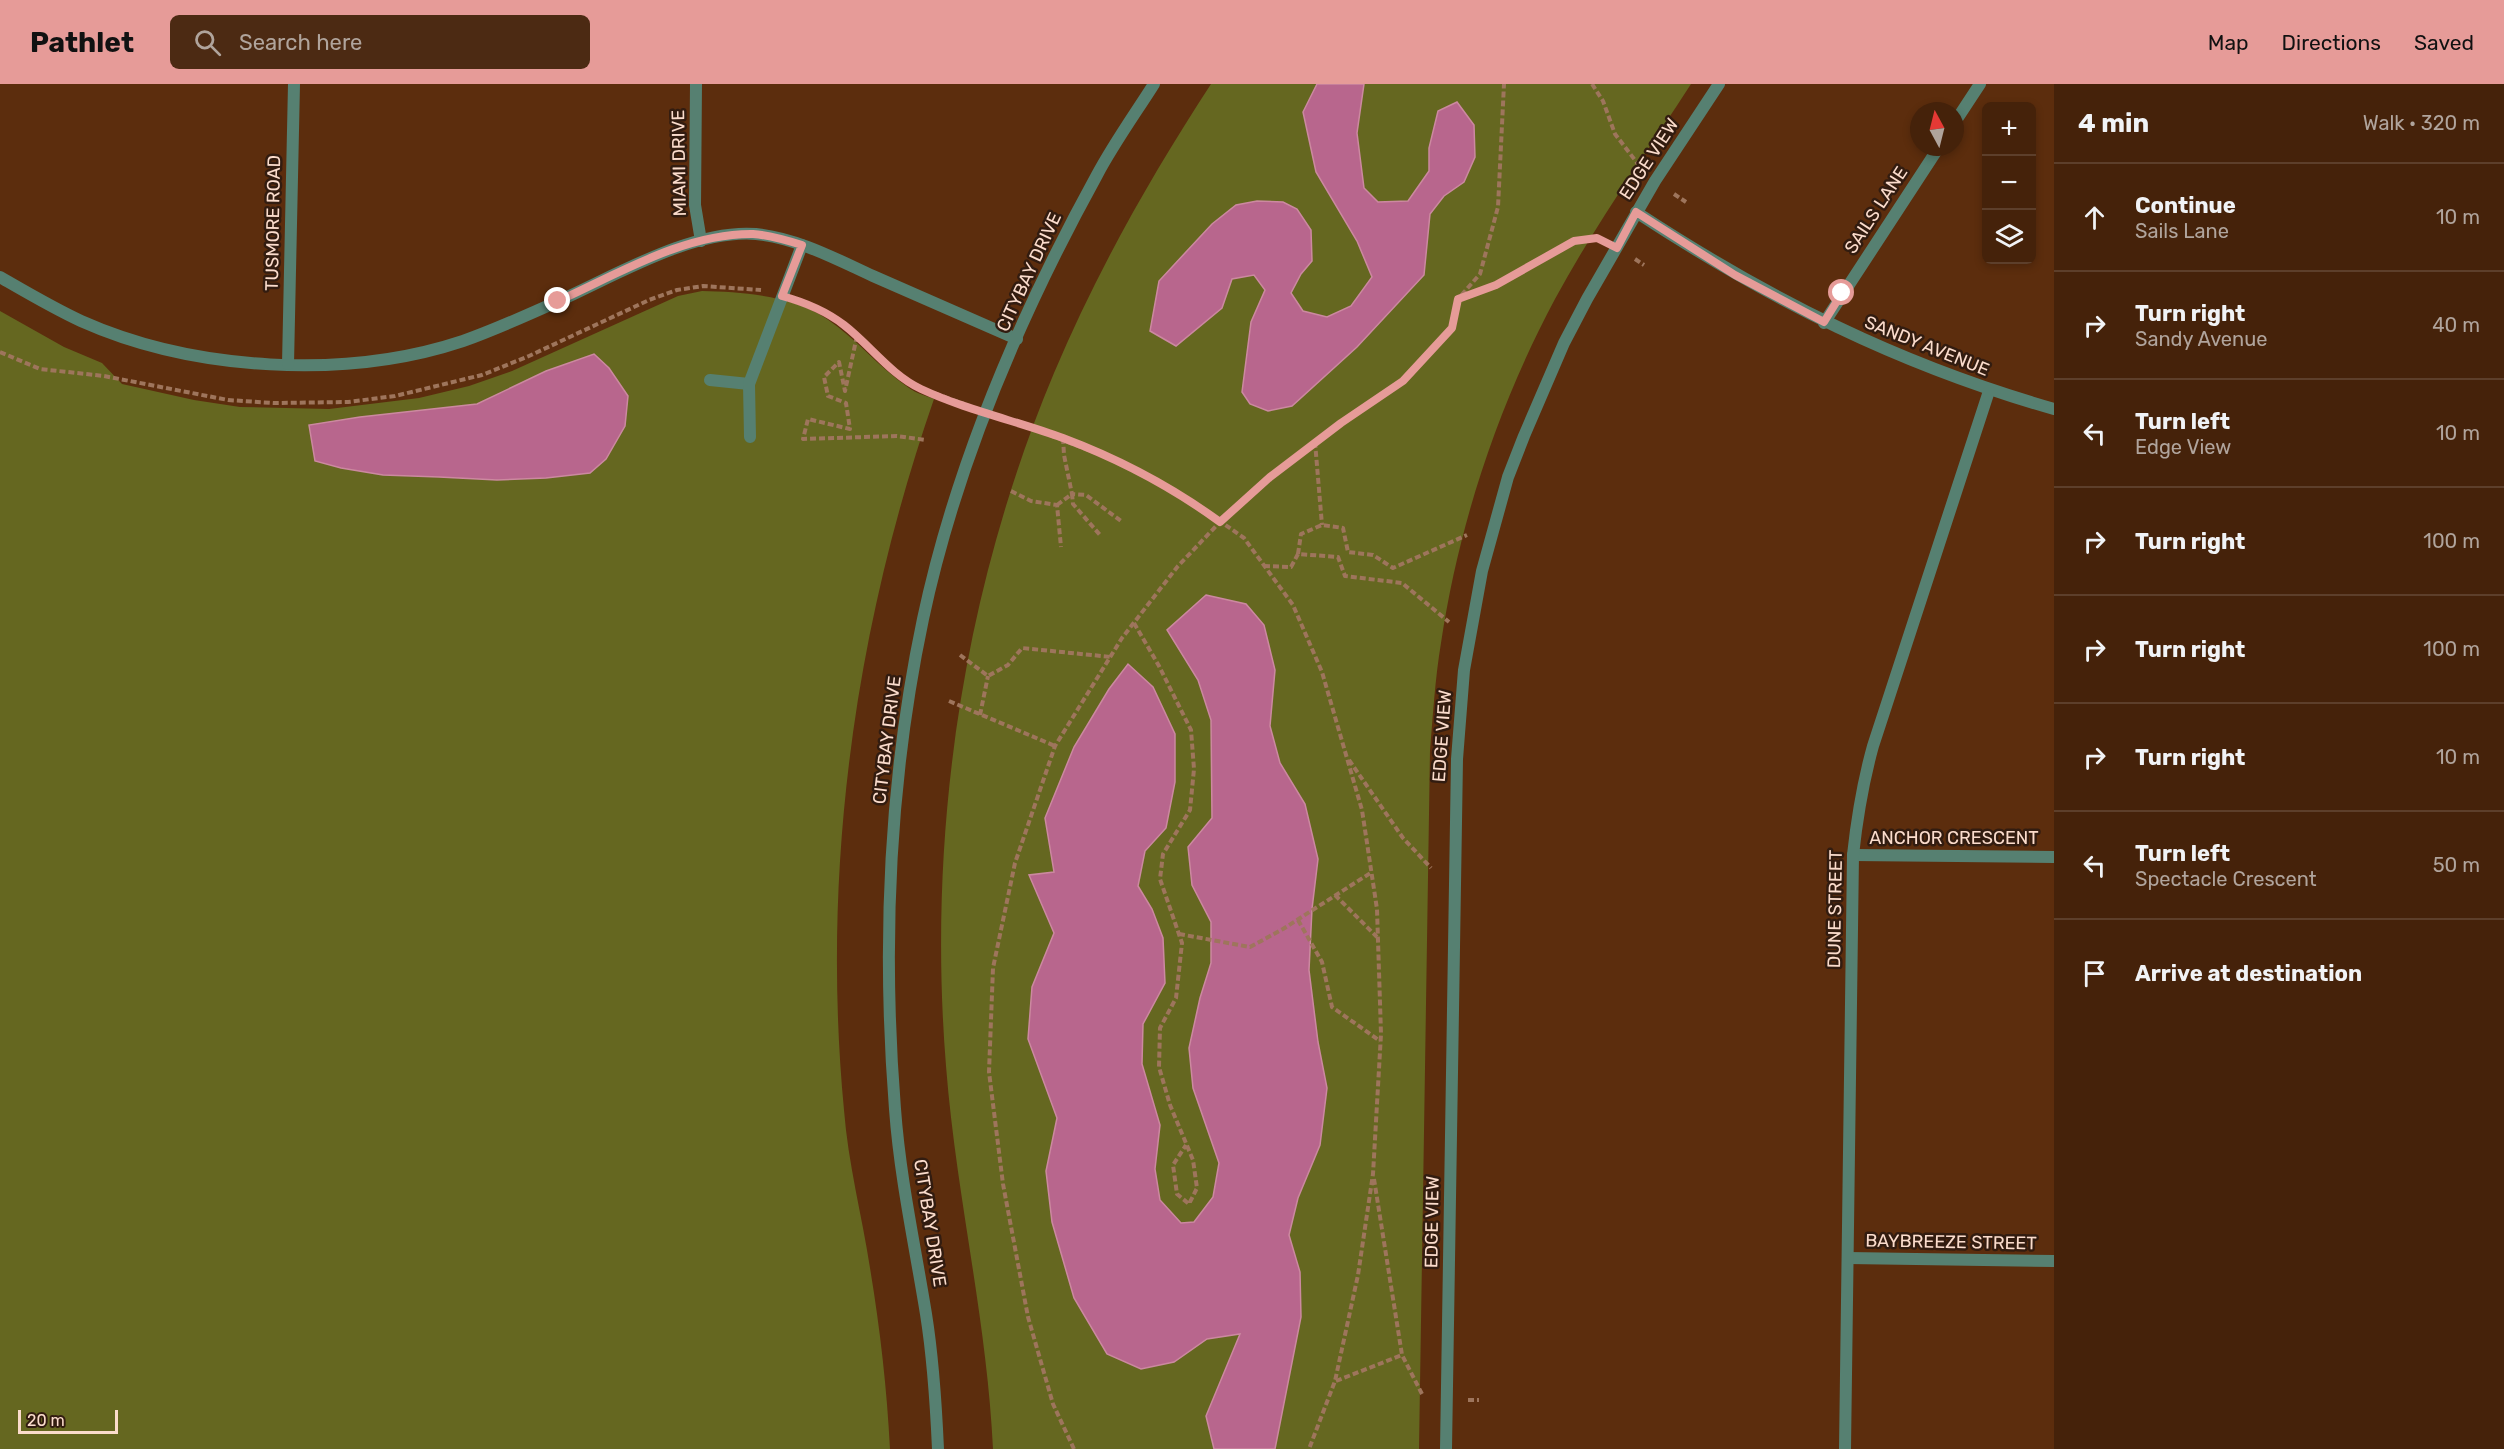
<!DOCTYPE html>
<html lang="en">
<head>
<meta charset="utf-8">
<style>
  body { margin:0; font-family:Rubik,sans-serif; background:#4c2a13; color:#f1f3f6 }
  .controls { position:absolute; right:18px; top:18px; display:grid; overflow:hidden; border-radius:9px; box-shadow:0 3px 9px #0003 }
  .controls button { width:54px; height:54px; display:grid; place-items:center; padding:0; border:0; border-bottom:2px solid #5d3f2b; background:#45220a; color:#f1f3f6; font:30px sans-serif }
  .compass { position:absolute; left:1910px; top:18px; width:54px; height:54px; border-radius:50%; background:#45220a; box-shadow:0 3px 9px #0003; rotate:353deg }
  .scale { position:absolute; left:18px; bottom:15px; width:100px; box-sizing:border-box; padding-left:6px; border:3px solid #fbdccc; border-top:0; font-size:16px; line-height:21px; white-space:nowrap; color:#fbdccc; -webkit-text-stroke:4px #321c10; paint-order:stroke }
  .stop { position:absolute; width:18px; height:18px; margin:-14px; border:4px solid #e69b98; border-radius:50%; background:#fff }
  .stop.end { background:#e69b98; border-color:#fff; box-shadow:0 2px 6px #0008 }
  .list { margin:0; padding:0; list-style:none }
  h2 { display:flex; justify-content:space-between; align-items:center; height:78px; margin:0; padding:0 24px; font-size:26px }
  h2 small { font-size:20px; font-weight:400; color:#b0a49c }
  .list li { display:grid; grid-template-columns:39px 1fr auto; gap:18px; align-items:center; box-sizing:border-box; height:108px; padding:0 24px; border-top:2px solid #5d3f2b }
  .list b { display:block; font-size:22px; white-space:nowrap }
  .list p { margin:0; font-size:20px; white-space:nowrap; color:#b0a49c }
  .list em { font-size:20px; font-style:normal; color:#b0a49c }
  .icon { flex:none; width:33px; height:33px; fill:none; stroke:currentColor; stroke-width:2; stroke-linecap:round; stroke-linejoin:round }
  .map { position:relative; flex:none; width:2054px; height:1365px; overflow:hidden }
  header { display:flex; align-items:center; gap:36px; box-sizing:border-box; height:84px; padding:0 30px; background:#e69b98; color:#111 }
  header strong { font-size:28px }
  nav { display:flex; gap:33px; margin-inline-start:auto; font-size:21px }
  .search { width:420px; height:54px; background:#4c2a13; display:flex; align-items:center; gap:15px; box-sizing:border-box; padding:0 21px; border-radius:9px; color:#b0a49c; font-size:22px }
  main { display:flex }
  aside { flex:1; background:#45220a }
  .map>svg:first-child { display:block }
  .green { fill:#656720 }
  .water { fill:#b8668d; stroke:#cc89a0; stroke-width:1.5 }
  .lines { fill:none; stroke-linecap:round; stroke-linejoin:round }
  .path { stroke:#9e755c; stroke-width:4; stroke-dasharray:6 3; stroke-linecap:butt }
  .service { stroke:#568071; stroke-width:12 }
  .minor { stroke:#568071; stroke-width:12 }
  .route { stroke:#e69b98; stroke-width:8 }
  .labels { text-anchor:middle; dominant-baseline:central; stroke-width:5; stroke-linejoin:round; paint-order:stroke }
  .street-label { font-size:18px; fill:#fbdccc; stroke:#321c10 }
</style>
</head>
<body>
<header>
<strong>Pathlet</strong>
<div class="search"><svg class="icon" aria-label="search" viewBox="0 0 24 24"><circle cx="10" cy="10" r="6"/><path d="M15 15l6 6"/></svg>Search here</div>
<nav><a>Map</a><a>Directions</a><a>Saved</a></nav>
</header>
<main>
<div class="map">
<svg width="2054" height="1365" viewBox="0 0 2054 1365">
  <rect width="100%" height="100%" fill="#5c2d0d"/>
  <!-- green -->
  <g class="green">
    <path d="M1211 0H1691C1645 71 1595 141 1555 215 1498 322 1459 439 1441 559 1435 595 1433 631 1430 667L1419 1365H993C987 1236 956 1111 946 982 927 748 963 506 1054 289 1097 187 1151 92 1211 0Z"/>
    <path d="M702 207C742 208 792 211 827 235 857 255 879 284 909 304 916 309 926 312 934 315 855 543 821 785 844 1026 848 1079 862 1132 870 1184 880 1244 887 1305 890 1365H0V227L64 263 102 279 122 300 194 316 240 323 329 325 419 314 469 302 512 287 678 212Z"/>
  </g>
  <!-- water -->
  <g class="water">
    <path d="M1317 0H1364L1357 49 1364 104 1378 118 1408 117 1429 87V64L1438 27 1457 18 1474 41 1475 73 1464 98 1444 112 1430 130 1424 191 1357 263 1292 322 1268 327 1250 320 1242 308 1251 238 1265 206 1254 191 1232 195 1222 224 1176 262 1150 247 1159 197 1212 140 1236 121 1257 117 1283 118 1297 125 1311 146 1312 177 1301 190 1291 209 1303 227 1327 233 1351 222 1372 193 1357 157 1316 88 1303 28Z"/>
    <path d="M594 270 609 284 628 312 625 342 606 375 590 389 546 394 497 396 439 393 383 391 341 384 315 377 309 341 360 333 477 320 546 287Z"/>
    <path d="M1206 511 1246 520 1264 541 1275 586 1270 642 1280 679 1305 720 1318 775 1312 825 1309 886 1318 958 1327 1004 1320 1061 1298 1114 1289 1151 1300 1188 1301 1233 1275 1365H1214L1206 1332 1240 1250 1207 1255 1174 1278 1141 1285 1107 1270 1074 1214 1052 1138 1046 1087 1057 1034 1028 955 1032 903 1054 849 1029 791 1054 788 1045 734 1074 663 1109 605 1128 580 1153 603 1175 650V698L1166 744 1145 767 1138 802 1152 825 1163 854 1165 899 1143 940 1142 980 1160 1041 1155 1085 1160 1116 1181 1139 1194 1138 1213 1113 1219 1079 1193 1004 1189 964 1200 914 1211 879V838L1192 801 1188 763 1212 734 1211 636 1198 596 1167 546Z"/>
  </g>
  <g class="lines">
    <!-- path -->
    <g class="path">
      <path d="M1592 0 1603 17 1615 50 1638 80"/>
      <path d="M1674 110 1686 118"/>
      <path d="M1635 175 1644 181"/>
      <path d="M1460 215 1496 201 1574 157 1597 154"/>
      <path d="M803 218 820 226 843 240 907 297 920 304 964 320"/>
      <path d="M857 252 845 307 839 278 824 293 828 312 846 319 850 345 808 335 803 355 897 352 926 356"/>
      <path d="M0 268 40 285 104 292 228 316 273 319 348 318 395 312 482 291 529 272 649 216 677 206 703 202 761 206"/>
      <path d="M1008 335 1122 379 1194 419 1244 454 1293 521 1322 588 1362 726 1377 825 1381 950 1373 1090 1358 1191 1335 1297 1309 1365"/>
      <path d="M1063 354 1064 371 1072 410 1086 411 1121 437"/>
      <path d="M1315 358 1322 441"/>
      <path d="M1011 407 1031 417 1057 421 1061 463"/>
      <path d="M1057 421 1072 410 1073 420 1100 451"/>
      <path d="M1298 470 1301 450 1322 441 1343 444 1348 468 1373 471 1393 484 1467 451"/>
      <path d="M1264 482 1291 483 1298 470 1338 473 1345 492 1402 499 1449 538"/>
      <path d="M1134 539 1159 582 1191 646 1194 685 1190 726 1163 770 1160 795 1182 859 1176 914 1160 944 1159 983 1170 1021 1193 1076 1197 1104 1189 1120 1177 1110 1173 1081 1186 1061"/>
      <path d="M960 571 988 592 1008 581 1022 564 1111 573"/>
      <path d="M949 617 1055 662"/>
      <path d="M980 631 988 592"/>
      <path d="M1349 676 1403 754 1431 784"/>
      <path d="M1335 811 1377 853"/>
      <path d="M1298 836 1322 878 1332 923 1380 957"/>
      <path d="M1179 850 1250 863 1283 845 1372 788"/>
      <path d="M1374 1095 1402 1271 1423 1312"/>
      <path d="M1336 1297 1402 1271"/>
      <path d="M1468 1316H1479"/>
      <path d="M1074 1365 1053 1320 1028 1233 1003 1100 989 988 993 884 1015 779 1055 662 1122 554 1178 482 1220 438 1270 393 1341 339 1403 297 1452 244 1458 215 1480 190 1498 123 1504 0"/>
    </g>
    <!-- service -->
    <g class="service">
      <path d="M1955 38 1980 0"/>
      <path d="M1824 239 1939 63"/>
      <path d="M710 296 749 300"/>
      <path d="M750 353 749 300 802 161"/>
    </g>
    <!-- minor -->
    <g class="minor">
      <path d="M696 0 695 121 701 157"/>
      <path d="M1636 128C1770 216 1900 281 2054 325"/>
      <path d="M0 193C26 208 53 224 81 237 193 287 346 296 463 257 497 245 530 230 563 215 618 190 694 145 756 150 797 154 836 175 873 192 921 213 969 234 1017 255"/>
      <path d="M288 280 294 0"/>
      <path d="M1853 771 2054 773"/>
      <path d="M1848 1174 2054 1177"/>
      <path d="M938 1365C936 1320 933 1274 926 1230 915 1162 900 1094 895 1025 882 861 889 696 923 535 956 380 1021 229 1097 91 1114 59 1135 30 1154 0"/>
      <path d="M1446 1365 1457 675 1464 586 1482 487 1508 393 1524 352 1564 259 1587 215 1655 97 1719 0"/>
      <path d="M1845 1365 1853 771C1857 734 1863 698 1873 662L1989 307"/>
    </g>
  </g>
  <g class="lines">
    <!-- route -->
    <path class="route" d="M558 217C618 190 685 149 753 150 769 151 786 156 802 161L782 212C804 218 826 227 844 241 870 261 891 291 921 305 966 326 1017 337 1063 354 1119 375 1172 403 1220 438L1270 393 1341 339 1403 297 1452 244 1458 215 1496 201 1574 157 1597 154 1617 164 1636 128 1735 191 1824 238 1842 209"/>
  </g>
  <g class="labels">
    <!-- street labels -->
    <g class="street-label">
      <text transform="translate(1649 75) rotate(-57)">EDGE VIEW</text>
      <text transform="translate(679 79) rotate(-91)">MIAMI DRIVE</text>
      <text transform="translate(1876 126) rotate(-57)">SAILS LANE</text>
      <text transform="translate(273 139) rotate(-89)">TUSMORE ROAD</text>
      <text transform="translate(1029 188) rotate(-65)">CITYBAY DRIVE</text>
      <text transform="translate(1927 262) rotate(22)">SANDY AVENUE</text>
      <text transform="translate(1442 652) rotate(-86)">EDGE VIEW</text>
      <text transform="translate(887 656) rotate(-83)">CITYBAY DRIVE</text>
      <text x="1954" y="754">ANCHOR CRESCENT</text>
      <text transform="translate(1835 825) rotate(-89)">DUNE STREET</text>
      <text transform="translate(1432 1138) rotate(-89)">EDGE VIEW</text>
      <text transform="translate(930 1139) rotate(81)">CITYBAY DRIVE</text>
      <text transform="translate(1951 1158) rotate(1)">BAYBREEZE STREET</text>
    </g>
  </g>
</svg>
<div class="controls">
<button>+</button>
<button>−</button>
<button><svg class="icon" aria-label="layers" viewBox="0 0 24 24"><path d="M12 4l9 5-9 5-9-5zM3 14l9 5 9-5"/></svg></button>
</div>
<svg class="compass" viewBox="-18 -18 36 36"><path d="M0-13l5 13h-10z" fill="#e53935"/><path d="M0 13l5-13h-10z" fill="#b0a49c"/></svg>
<div class="scale">20 m</div>
<div class="stop" style="left:1842px;top:209px"></div>
<div class="stop end" style="left:558px;top:217px"></div>
</div>
<aside>
<h2>4 min<small>Walk · 320 m</small></h2>
<ul class="list">
<li><svg class="icon" aria-label="ahead" viewBox="0 0 24 24"><path d="M12 20V5M6 11l6-6 6 6"/></svg><div><b>Continue</b><p>Sails Lane</p></div><em>10 m</em></li>
<li><svg class="icon" aria-label="right" viewBox="0 0 24 24"><path d="M7 20v-9h11M14 6l5 5-5 5"/></svg><div><b>Turn right</b><p>Sandy Avenue</p></div><em>40 m</em></li>
<li><svg class="icon" aria-label="left" viewBox="0 0 24 24"><path d="M17 20v-9H6M10 6l-5 5 5 5"/></svg><div><b>Turn left</b><p>Edge View</p></div><em>10 m</em></li>
<li><svg class="icon" aria-label="right" viewBox="0 0 24 24"><path d="M7 20v-9h11M14 6l5 5-5 5"/></svg><div><b>Turn right</b></div><em>100 m</em></li>
<li><svg class="icon" aria-label="right" viewBox="0 0 24 24"><path d="M7 20v-9h11M14 6l5 5-5 5"/></svg><div><b>Turn right</b></div><em>100 m</em></li>
<li><svg class="icon" aria-label="right" viewBox="0 0 24 24"><path d="M7 20v-9h11M14 6l5 5-5 5"/></svg><div><b>Turn right</b></div><em>10 m</em></li>
<li><svg class="icon" aria-label="left" viewBox="0 0 24 24"><path d="M17 20v-9H6M10 6l-5 5 5 5"/></svg><div><b>Turn left</b><p>Spectacle Crescent</p></div><em>50 m</em></li>
<li><svg class="icon" aria-label="arrive" viewBox="0 0 24 24"><path d="M6 21V4h12l-3 4 3 4H6"/></svg><div><b>Arrive at destination</b></div></li>
</ul>
</aside>
</main>
</body>
</html>
